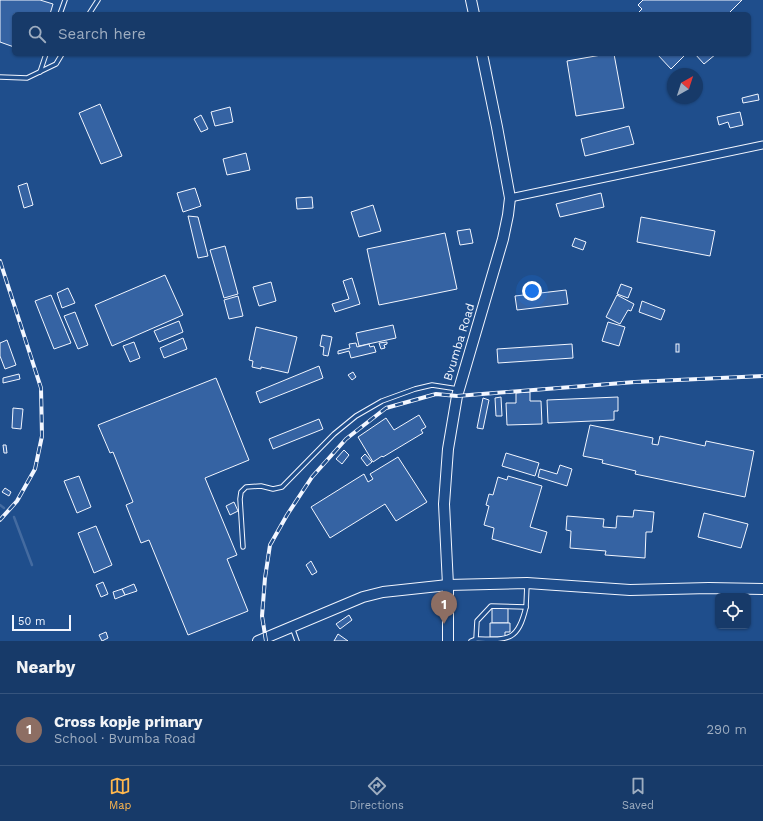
<!DOCTYPE html>
<html lang="en">
<head>
<meta charset="utf-8">
<style>
  body { margin:0; font-family:"Work Sans",sans-serif; background:#20416f; color:#f1f3f6 }
  .controls { position:absolute; right:12px; bottom:12px; display:grid; overflow:hidden; border-radius:6px; box-shadow:0 1px 3px #0004 }
  .controls button { width:36px; height:36px; display:grid; place-items:center; padding:0; border:0; border-bottom:1px solid #36547d; background:#173a69; color:#f1f3f6; font:20px sans-serif }
  .compass { position:absolute; left:667px; top:68px; width:36px; height:36px; border-radius:50%; background:#173a69; box-shadow:0 1px 3px #0004; rotate:39deg }
  .scale { position:absolute; left:12px; bottom:10px; width:59px; box-sizing:border-box; padding-left:4px; border:2px solid #f2f6ff; border-top:0; font-size:11px; line-height:14px; white-space:nowrap; color:#f2f6ff; -webkit-text-stroke:3px #1f4e8c; paint-order:stroke }
  .you { position:absolute; left:532px; top:291px; width:14px; height:14px; margin:-10px; border:3px solid #fff; border-radius:50%; background:#1a73e8; box-shadow:0 0 0 6px #1a73e833 }
  .badge { display:grid; place-items:center; width:26px; height:26px; border-radius:50%; background:#ffb74d; color:#fff; font-size:13px; font-weight:700 }
  .pin { position:absolute; translate:-50% -33px; filter:drop-shadow(0 1px 2px #0008) }
  .pin::after { content:''; position:absolute; top:21px; width:14px; height:12px; background:inherit; clip-path:polygon(0 0,100% 0,50% 100%) }
  .list { margin:0; padding:0; list-style:none }
  h2 { display:flex; justify-content:space-between; align-items:center; height:52px; margin:0; padding:0 16px; font-size:17px }
  h2 small { font-size:13px; font-weight:400; color:#9eadc0 }
  .list li { display:grid; grid-template-columns:26px 1fr auto; gap:12px; align-items:center; box-sizing:border-box; height:72px; padding:0 16px; border-top:1px solid #36547d }
  .list b { display:block; font-size:15px; white-space:nowrap }
  .list p { margin:0; font-size:13px; white-space:nowrap; color:#9eadc0 }
  .list em { font-size:13px; font-style:normal; color:#9eadc0 }
  .icon { flex:none; width:22px; height:22px; fill:none; stroke:currentColor; stroke-width:2; stroke-linecap:round; stroke-linejoin:round }
  .map { position:relative; flex:none; width:763px; height:641px; overflow:hidden }
  .search { position:absolute; background:#173a69; box-shadow:0 1px 3px #0004; left:12px; right:12px; top:12px; height:44px; display:flex; align-items:center; gap:10px; box-sizing:border-box; padding:0 14px; border-radius:6px; color:#9eadc0; font-size:15px }
  .sheet { height:124px; background:#173a69 }
  nav { display:flex; justify-content:space-around; align-items:center; box-sizing:border-box; height:56px; border-top:1px solid #36547d; background:#173a69; font-size:11px; color:#9eadc0 }
  nav a { display:grid; justify-items:center; gap:2px }
  nav .on { color:#ffb74d }
  .map>svg:first-child { display:block }
  .lines { fill:none; stroke-linecap:round; stroke-linejoin:round }
  .stream { stroke:#446ba0; stroke-width:2.5 }
  .building { fill:#3563a3; stroke:#f2f6ff }
  .lane-casing { stroke:#f2f6ff; stroke-width:5.5 }
  .street-casing { stroke:#f2f6ff; stroke-width:9 }
  .secondary-casing { stroke:#f2f6ff; stroke-width:12 }
  .lane { stroke:#1f4e8c; stroke-width:3.5 }
  .street { stroke:#1f4e8c; stroke-width:7 }
  .secondary { stroke:#1f4e8c; stroke-width:10 }
  .rail-casing { stroke:#f2f6ff; stroke-width:4 }
  .rail { stroke:#1f4e8c; stroke-width:2.5; stroke-dasharray:8; stroke-linecap:butt }
  .labels { text-anchor:middle; dominant-baseline:central; stroke-width:3; stroke-linejoin:round; paint-order:stroke }
  .street-label { font-size:12px; fill:#f2f6ff; stroke:#1f4e8c }
</style>
</head>
<body>
<div class="map">
<svg width="763" height="641" viewBox="0 0 763 641">
  <rect width="100%" height="100%" fill="#1f4e8c"/>
  <g class="lines">
    <!-- stream -->
    <g class="stream">
      <path d="M0 505 4 508"/>
      <path d="M14 517 32 565"/>
    </g>
  </g>
  <!-- building -->
  <g class="building">
    <path d="M0 0H40L53 4 50 14H14V47L0 42Z"/>
    <path d="M643 0H742L728 14H637L642 9 638 5Z"/>
    <path d="M607 54H614L624 108 576 116 567 61Z"/>
    <path d="M657 54H686L671 69Z"/>
    <path d="M695 54H716L704 64Z"/>
    <path d="M758 94 759 100 743 103 742 98Z"/>
    <path d="M100 104 122 156 101 164 79 113Z"/>
    <path d="M230 107 233 122 215 126 211 112Z"/>
    <path d="M740 112 743 125 730 128 728 122 719 125 717 117Z"/>
    <path d="M201 115 208 129 201 132 194 119Z"/>
    <path d="M629 126 634 144 585 156 581 139Z"/>
    <path d="M246 153 250 170 227 175 223 159Z"/>
    <path d="M27 183 33 205 24 208 18 186Z"/>
    <path d="M195 188 201 206 183 212 177 193Z"/>
    <path d="M601 193 604 207 560 217 556 204Z"/>
    <path d="M312 197 313 208 297 209 296 198Z"/>
    <path d="M373 205 381 231 359 237 351 212Z"/>
    <path d="M188 216 198 217 208 256 198 258Z"/>
    <path d="M641 217 715 231 710 256 637 242Z"/>
    <path d="M470 229 473 243 460 245 457 231Z"/>
    <path d="M445 233 457 289 379 305 367 249Z"/>
    <path d="M575 238 586 242 583 250 572 246Z"/>
    <path d="M225 246 238 294 224 298 210 250Z"/>
    <path d="M165 275 183 315 112 346 95 305Z"/>
    <path d="M352 278 360 304 335 312 332 304 349 299 343 281Z"/>
    <path d="M271 282 276 301 259 306 253 287Z"/>
    <path d="M621 284 632 288 628 298 617 294Z"/>
    <path d="M68 288 75 303 62 308 57 293Z"/>
    <path d="M566 290 568 304 517 310 515 296Z"/>
    <path d="M51 295 71 343 54 349 35 301Z"/>
    <path d="M617 295 634 304 631 311 628 310 620 324 606 317Z"/>
    <path d="M238 296 243 316 229 319 224 300Z"/>
    <path d="M642 301 665 310 661 320 639 312Z"/>
    <path d="M75 312 88 345 78 349 64 316Z"/>
    <path d="M179 321 183 332 159 342 154 331Z"/>
    <path d="M608 322 625 327 619 346 602 341Z"/>
    <path d="M393 325 396 338 359 346 356 333Z"/>
    <path d="M256 327 297 337 288 373 261 367V369L252 367 253 361 249 360Z"/>
    <path d="M322 335 332 337 328 356 323 355 324 347 320 346Z"/>
    <path d="M183 338 187 349 164 358 160 348Z"/>
    <path d="M7 340 16 365 5 369 0 356V343Z"/>
    <path d="M134 342 140 358 130 362 123 346Z"/>
    <path d="M387 342V344L384 345 385 348 381 349 379 343Z"/>
    <path d="M356 343 357 347 369 344 370 347 374 346 376 352 351 358 349 351 338 354V351L350 348 349 344Z"/>
    <path d="M572 344 573 358 498 363 497 349Z"/>
    <rect x="676" y="344" width="3" height="8"/>
    <path d="M319 366 323 378 260 403 256 392Z"/>
    <path d="M353 372 356 377 352 380 348 375Z"/>
    <path d="M19 374 20 379 3 383V378Z"/>
    <path d="M216 378 249 460 205 478 237 555 227 559 248 611 188 635 149 540 141 543 126 505 133 502 113 452 110 453 98 425Z"/>
    <path d="M530 392V401H541L542 424 507 425 506 403H516V393Z"/>
    <path d="M501 397 502 416H496L495 398Z"/>
    <path d="M618 397V411H614V420L548 423 547 400Z"/>
    <path d="M483 398 489 400 483 429 477 428Z"/>
    <path d="M13 408 23 409 21 429 12 428Z"/>
    <path d="M419 415 426 427 421 430 423 433 383 457 382 456 373 462 358 437 386 418 394 430Z"/>
    <path d="M319 419 323 429 273 449 269 439Z"/>
    <path d="M590 425 653 438 652 444 658 445 660 436 705 446 706 441 754 451 745 497 635 474 636 471 602 463 603 460 583 456Z"/>
    <path d="M3 445H6L7 453H4Z"/>
    <path d="M344 450 349 455 342 464 336 459Z"/>
    <path d="M506 453 539 463 535 476 502 466Z"/>
    <path d="M365 454 372 462 367 466 361 458Z"/>
    <path d="M398 457 427 502 396 521 385 504 330 538 311 507 364 474 368 482 373 479 370 474Z"/>
    <path d="M560 465 572 469 567 486 538 477 540 469 557 474Z"/>
    <path d="M79 476 91 507 77 513 64 481Z"/>
    <path d="M508 476 542 486 530 527 547 532 541 553 492 539 494 528 484 525 489 506 486 505 489 494 493 495 498 477 507 480Z"/>
    <path d="M5 488 11 492 9 496 2 492Z"/>
    <path d="M234 502 238 511 230 515 226 506Z"/>
    <path d="M634 510 654 512 652 532H646L645 558 605 555 606 551 570 548 571 531 566 530 567 516 604 519 603 527 616 528 617 516 633 517Z"/>
    <path d="M704 513 748 524 741 548 698 537Z"/>
    <path d="M96 526 112 565 94 573 78 533Z"/>
    <path d="M311 561 317 572 312 575 306 565Z"/>
    <path d="M103 582 108 594 101 597 96 585Z"/>
    <path d="M134 584 137 591 125 595 122 589Z"/>
    <path d="M122 589 125 595 115 599 113 592Z"/>
    <rect x="492" y="608" width="16" height="15"/>
    <path d="M349 615 352 620 340 629 336 624Z"/>
    <path d="M490 623H510V632H505V637H490Z"/>
    <path d="M106 632 108 638 102 641 99 635Z"/>
    <path d="M338 634 348 641H334Z"/>
  </g>
  <g class="lines">
    <defs>
      <g id="lane">
        <path d="M60 14 65 0"/>
        <path d="M89 14 98 0"/>
        <path d="M40 72 46 54"/>
        <path d="M0 77 27 78 56 64 62 54"/>
        <path d="M243 547 240 499 241 492 246 487 261 486 273 489 282 487 334 434 356 416 382 401 415 389 432 385 458 389"/>
        <path d="M292 627 297 641"/>
        <path d="M476 639C509 640 518 641 526 607"/>
        <path d="M471 641 476 639 477 621 491 606 526 607 527 584"/>
      </g>
      <path id="street" d="M510 198 763 145"/>
      <g id="secondary">
        <path d="M471 0 474 14"/>
        <path d="M258 641 363 597 383 592 448 585 527 583 630 590 709 588 763 589"/>
        <path d="M448 641V585L444 504 448 449 457 396 503 239 508 215 510 198 497 127 482 54"/>
      </g>
    </defs>
    <!-- lane casing -->
    <use href="#lane" class="lane-casing"/>
    <!-- street casing -->
    <use href="#street" class="street-casing"/>
    <!-- secondary casing -->
    <use href="#secondary" class="secondary-casing"/>
    <!-- lane -->
    <use href="#lane" class="lane"/>
    <!-- street -->
    <use href="#street" class="street"/>
    <!-- secondary -->
    <use href="#secondary" class="secondary"/>
    <defs>
      <g id="rail">
        <path d="M0 261 41 388 42 436 35 469 17 501 0 520"/>
        <path d="M266 641 262 616 265 578 270 545 287 515 312 477 346 439 386 408 436 394 457 396 635 382 763 376"/>
      </g>
    </defs>
    <!-- rail casing -->
    <use href="#rail" class="rail-casing"/>
    <!-- rail -->
    <use href="#rail" class="rail"/>
  </g>
  <g class="labels">
    <!-- street labels -->
    <g class="street-label">
      <text transform="translate(459 342) rotate(-73)">Bvumba Road</text>
    </g>
  </g>
</svg>
<div class="controls">
<button><svg class="icon" aria-label="locate" viewBox="0 0 24 24"><circle cx="12" cy="12" r="6"/><path d="M12 2v4M12 18v4M2 12h4M18 12h4"/></svg></button>
</div>
<svg class="compass" viewBox="-18 -18 36 36"><path d="M0-13l5 13h-10z" fill="#e53935"/><path d="M0 13l5-13h-10z" fill="#9eadc0"/></svg>
<div class="scale">50 m</div>
<div class="you"></div>
<div class="pin badge" style="left:444px;top:624px;background:#8d6e63">1</div>
<div class="search"><svg class="icon" aria-label="search" viewBox="0 0 24 24"><circle cx="10" cy="10" r="6"/><path d="M15 15l6 6"/></svg>Search here</div>
</div>
<section class="sheet">
<h2>Nearby<small></small></h2>
<ul class="list">
<li><span class="badge" style="background:#8d6e63">1</span><div><b>Cross kopje primary</b><p>School · Bvumba Road</p></div><em>290 m</em></li>
</ul>
</section>
<nav>
<a class="on"><svg class="icon" aria-label="map" viewBox="0 0 24 24"><path d="M3 6l6-2 6 2 6-2v14l-6 2-6-2-6 2zM9 4v14M15 6v14"/></svg>Map</a>
<a><svg class="icon" aria-label="directions" viewBox="0 0 24 24"><path d="M12 3l9 9-9 9-9-9zM9 14v-3h6M13 9l2 2-2 2"/></svg>Directions</a>
<a><svg class="icon" aria-label="saved" viewBox="0 0 24 24"><path d="M7 4h10v16l-5-4-5 4z"/></svg>Saved</a>
</nav>
</body>
</html>
